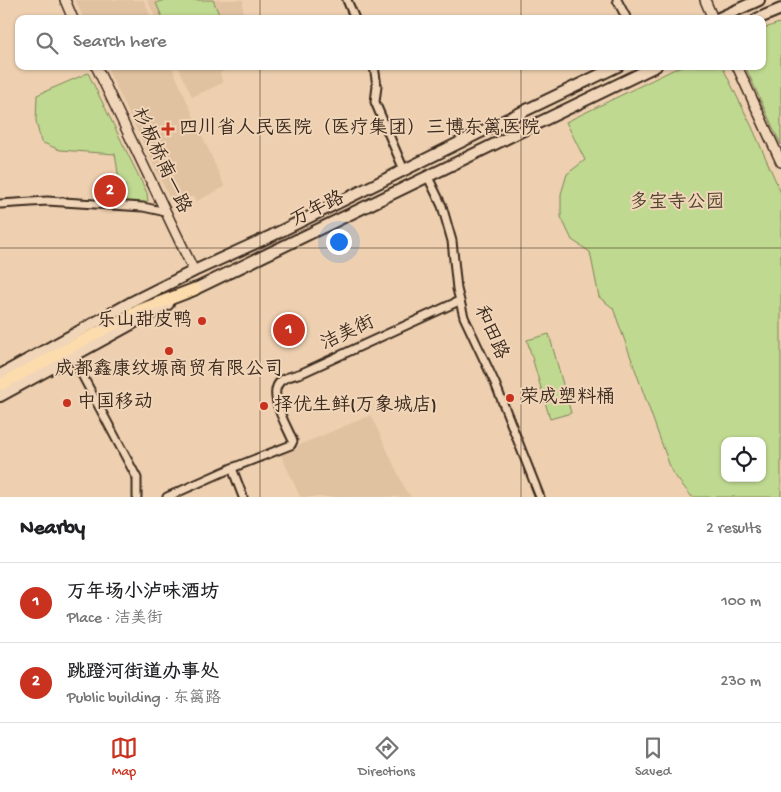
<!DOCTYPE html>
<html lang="en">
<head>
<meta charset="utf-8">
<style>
  body { margin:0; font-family:"Gochi Hand","LXGW WenKai TC",sans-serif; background:#f2f2f2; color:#202124 }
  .controls { position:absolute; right:15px; bottom:15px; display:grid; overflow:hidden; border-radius:10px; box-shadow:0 1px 4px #0004 }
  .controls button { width:45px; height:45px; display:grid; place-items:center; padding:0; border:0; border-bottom:1px solid #e0e0e0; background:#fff; color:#202124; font:25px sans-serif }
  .you { position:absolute; left:338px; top:241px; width:18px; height:18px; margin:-12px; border:4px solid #fff; border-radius:50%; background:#1a73e8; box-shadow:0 0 0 8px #1a73e833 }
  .badge { display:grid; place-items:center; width:32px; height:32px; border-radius:50%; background:#c8321e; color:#fff; font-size:16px; font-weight:700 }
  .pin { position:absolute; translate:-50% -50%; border:2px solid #fff; box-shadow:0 1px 5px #0006 }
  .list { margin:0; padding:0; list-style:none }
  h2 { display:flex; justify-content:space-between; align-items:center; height:65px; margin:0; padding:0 20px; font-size:21px }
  h2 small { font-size:16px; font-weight:400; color:#757577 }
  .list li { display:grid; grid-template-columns:32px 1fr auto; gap:15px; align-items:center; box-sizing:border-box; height:80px; padding:0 20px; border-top:1px solid #e0e0e0 }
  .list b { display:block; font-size:19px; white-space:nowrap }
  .list p { margin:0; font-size:16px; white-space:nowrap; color:#757577 }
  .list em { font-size:16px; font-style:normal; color:#757577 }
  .icon { flex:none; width:28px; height:28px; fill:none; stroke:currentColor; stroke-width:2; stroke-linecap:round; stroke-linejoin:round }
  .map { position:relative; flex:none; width:781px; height:497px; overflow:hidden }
  .search { position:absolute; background:#fff; box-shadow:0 1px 4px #0004; left:15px; right:15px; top:15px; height:55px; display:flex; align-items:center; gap:12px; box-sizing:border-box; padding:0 18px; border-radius:10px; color:#757577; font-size:19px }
  .sheet { height:225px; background:#fff }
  nav { display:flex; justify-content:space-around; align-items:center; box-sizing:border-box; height:70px; border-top:1px solid #e0e0e0; background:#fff; font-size:14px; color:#757577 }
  nav a { display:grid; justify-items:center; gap:2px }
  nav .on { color:#c8321e }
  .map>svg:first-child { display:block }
  .built { fill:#e1c2a0 }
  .green { fill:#bfd990; stroke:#7d8257; fill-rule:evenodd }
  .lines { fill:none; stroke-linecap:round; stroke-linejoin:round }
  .minor-casing { stroke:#3b2a1e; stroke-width:11 }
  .tertiary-casing { stroke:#3b2a1e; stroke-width:12 }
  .secondary-casing { stroke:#3b2a1e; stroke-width:14 }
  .trunk-casing { stroke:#3b2a1e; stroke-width:15 }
  .minor { stroke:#f1d5b8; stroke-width:7 }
  .tertiary { stroke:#f1d5b8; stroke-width:9 }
  .secondary { stroke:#f1d5b8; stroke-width:10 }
  .trunk { stroke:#fcdcac; stroke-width:11 }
  .grid { fill:none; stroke:#3b2a1e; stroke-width:1; stroke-opacity:0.55 }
  .poi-dot { fill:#c8321e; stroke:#f1d5b8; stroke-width:2 }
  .labels { text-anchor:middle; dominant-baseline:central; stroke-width:4; stroke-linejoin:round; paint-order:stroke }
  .poi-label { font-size:19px; fill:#3b2a1e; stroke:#f1d5b8; text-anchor:start }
  .street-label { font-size:19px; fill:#3b2a1e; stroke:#f1d5b8 }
  .park-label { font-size:19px; fill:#4f442f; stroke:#f1d5b8 }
</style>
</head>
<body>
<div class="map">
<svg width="781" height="497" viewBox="0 0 781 497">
  <rect width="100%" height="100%" fill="#eed0b0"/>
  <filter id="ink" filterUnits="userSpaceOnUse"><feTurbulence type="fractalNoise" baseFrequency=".02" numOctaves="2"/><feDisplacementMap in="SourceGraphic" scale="10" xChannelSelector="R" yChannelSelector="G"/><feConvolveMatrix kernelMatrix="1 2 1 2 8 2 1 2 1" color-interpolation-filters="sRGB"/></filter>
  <g filter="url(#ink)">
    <!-- built -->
    <g class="built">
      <path d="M75 0H144L152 19H84Z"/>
      <path d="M147 0H243V19H156Z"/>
      <path d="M117 66 172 67 225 187 197 201 193 197H169L108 70Z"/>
      <path d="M178 66H231L220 73 223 83 192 97Z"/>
      <path d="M371 415 406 491 412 497H300L280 453Z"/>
    </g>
    <!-- green -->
    <g class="green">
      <path d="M164 0H213L221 19H163L156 3Z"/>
      <path d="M779 23 781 27V145L745 66H762V29Z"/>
      <path d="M681 66H722L752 127 781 193V497H692L672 472 613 308 599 297 590 252 572 240 561 217V194L567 174 585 160 566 122ZM725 441H762V478H725Z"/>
      <path d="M88 73 147 193 148 201 144 203 126 201 125 185 119 179 115 154 60 150 41 142 36 121 37 95Z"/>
      <path d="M549 334 571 413 550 419 527 340Z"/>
    </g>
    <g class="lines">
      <defs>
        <g id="minor">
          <path d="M347 0 355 19"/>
          <path d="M617 0 627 19"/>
          <path d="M374 66 377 86 375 102 404 170"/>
          <path d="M428 177 442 206 452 241 457 289 464 317 495 383 540 497"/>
          <path d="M0 204 47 201 143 207 166 212"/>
          <path d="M72 356 137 478V497"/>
          <path d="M232 468 243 497"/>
          <path d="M167 497 232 468 291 445 293 441C287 426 265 392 282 380 288 376 297 375 304 372L459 301"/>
        </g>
        <g id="tertiary">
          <path d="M65 0 73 19"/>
          <path d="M705 0 713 19"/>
          <path d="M96 66 194 271"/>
          <path d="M737 66 781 162"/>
        </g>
        <g id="secondary">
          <path d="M717 19 759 0"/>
          <path d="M757 19 781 9"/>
          <path d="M189 292 656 66"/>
          <path d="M0 375 130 303 194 271 271 236 493 126 618 66"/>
          <path d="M0 396 168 304"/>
        </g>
        <path id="trunk" d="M0 385 138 311 195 289"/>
      </defs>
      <!-- minor casing -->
      <use href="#minor" class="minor-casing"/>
      <!-- tertiary casing -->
      <use href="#tertiary" class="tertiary-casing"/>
      <!-- secondary casing -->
      <use href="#secondary" class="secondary-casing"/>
      <!-- trunk casing -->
      <use href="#trunk" class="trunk-casing"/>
      <!-- minor -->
      <use href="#minor" class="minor"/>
      <!-- tertiary -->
      <use href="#tertiary" class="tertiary"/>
      <!-- secondary -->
      <use href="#secondary" class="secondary"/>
      <!-- trunk -->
      <use href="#trunk" class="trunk"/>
    </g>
  </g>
  <!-- grid -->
  <path class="grid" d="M260 0V19M521 0V19M260 66V497M521 66V497M0 248H781"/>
  <!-- markers -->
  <g class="poi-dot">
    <path d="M165.5 121.5h5v5h5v5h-5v5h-5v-5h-5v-5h5z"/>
    <circle cx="202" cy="321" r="5"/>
    <circle cx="169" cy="351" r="5"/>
    <circle cx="510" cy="398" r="5"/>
    <circle cx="67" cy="403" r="5"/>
    <circle cx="264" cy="406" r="5"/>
  </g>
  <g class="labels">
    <!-- poi labels -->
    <g class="poi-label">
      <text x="179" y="129">四川省人民医院（医疗集团）三博东篱医院</text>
      <text x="192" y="321" text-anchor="end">乐山甜皮鸭</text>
      <text x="169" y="370" text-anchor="middle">成都鑫康纹塬商贸有限公司</text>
      <text x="520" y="398">荣成塑料桶</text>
      <text x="77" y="403">中国移动</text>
      <text x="274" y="406">择优生鲜(万象城店)</text>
    </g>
    <!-- street labels -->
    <g class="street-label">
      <text transform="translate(160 161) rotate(65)">杉板桥南一路</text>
      <text transform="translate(318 210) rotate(-26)">万年路</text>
      <text transform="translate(490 333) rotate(66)">和田路</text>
      <text transform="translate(348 334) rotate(-25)">洁美街</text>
    </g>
    <!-- park labels -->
    <g class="park-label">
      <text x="677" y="203">多宝寺公园</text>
    </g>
  </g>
</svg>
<div class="controls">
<button><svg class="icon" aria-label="locate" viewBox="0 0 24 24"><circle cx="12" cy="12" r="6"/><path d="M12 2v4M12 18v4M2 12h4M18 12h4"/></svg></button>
</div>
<div class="you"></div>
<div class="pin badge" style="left:289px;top:330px">1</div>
<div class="pin badge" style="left:110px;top:191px">2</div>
<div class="search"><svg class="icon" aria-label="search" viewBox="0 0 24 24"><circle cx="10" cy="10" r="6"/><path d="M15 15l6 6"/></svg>Search here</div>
</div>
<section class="sheet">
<h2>Nearby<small>2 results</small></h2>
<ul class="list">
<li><span class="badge">1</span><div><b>万年场小泸味酒坊</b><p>Place · 洁美街</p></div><em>100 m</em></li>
<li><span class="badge">2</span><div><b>跳蹬河街道办事处</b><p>Public building · 东篱路</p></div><em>230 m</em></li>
</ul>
</section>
<nav>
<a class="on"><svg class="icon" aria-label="map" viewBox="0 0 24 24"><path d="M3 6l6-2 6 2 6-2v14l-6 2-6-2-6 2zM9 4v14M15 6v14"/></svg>Map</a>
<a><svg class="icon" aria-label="directions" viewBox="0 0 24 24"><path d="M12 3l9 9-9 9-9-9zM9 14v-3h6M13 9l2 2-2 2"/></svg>Directions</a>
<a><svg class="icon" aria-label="saved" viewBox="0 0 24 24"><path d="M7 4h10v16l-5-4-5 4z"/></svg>Saved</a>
</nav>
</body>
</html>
